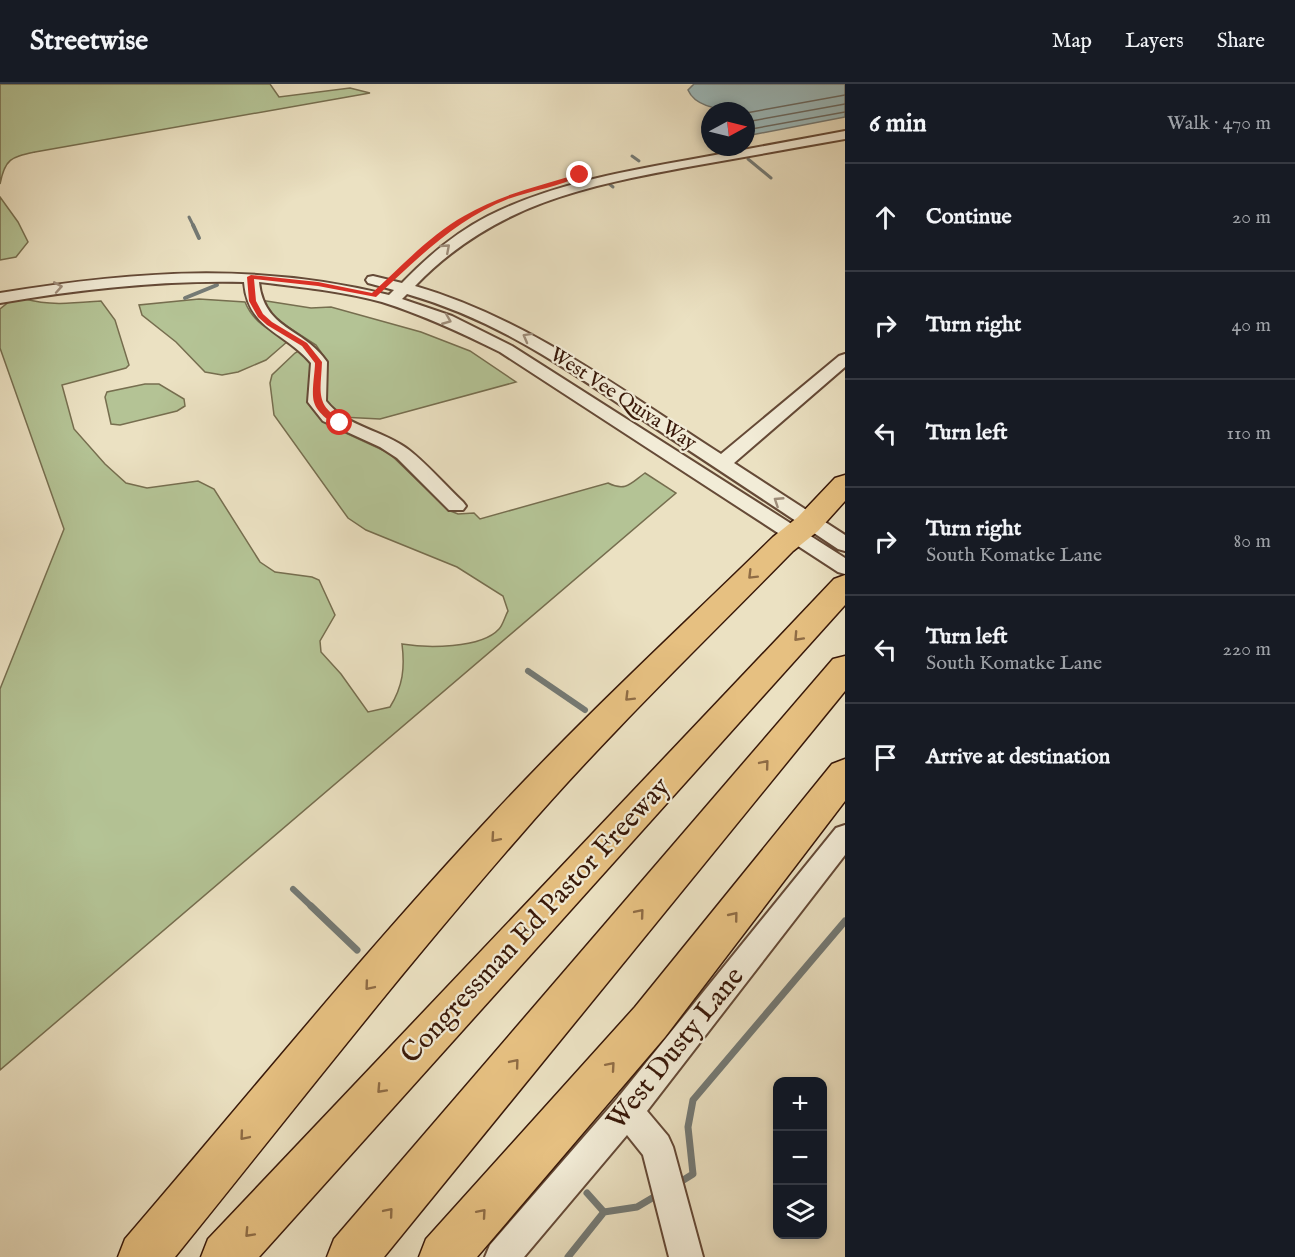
<!DOCTYPE html>
<html lang="en">
<head>
<meta charset="utf-8">
<style>
  body { margin:0; font-family:"IM FELL English",serif; background:#242831; color:#f1f3f6 }
  .controls { position:absolute; right:18px; bottom:18px; display:grid; overflow:hidden; border-radius:12px; box-shadow:0 3px 9px #0003 }
  .controls button { width:54px; height:54px; display:grid; place-items:center; padding:0; border:0; border-bottom:2px solid #363941; background:#171b24; color:#f1f3f6; font:30px sans-serif }
  .compass { position:absolute; left:701px; top:18px; width:54px; height:54px; border-radius:50%; background:#171b24; box-shadow:0 3px 9px #0003; rotate:83deg }
  .stop { position:absolute; width:18px; height:18px; margin:-14px; border:4px solid #d93025; border-radius:50%; background:#fff }
  .stop.end { background:#d93025; border-color:#fff; box-shadow:0 2px 6px #0008 }
  .list { margin:0; padding:0; list-style:none }
  h2 { display:flex; justify-content:space-between; align-items:center; height:78px; margin:0; padding:0 24px; font-size:26px }
  h2 small { font-size:20px; font-weight:400; color:#9ea1a6 }
  .list li { display:grid; grid-template-columns:39px 1fr auto; gap:18px; align-items:center; box-sizing:border-box; height:108px; padding:0 24px; border-top:2px solid #363941 }
  .list b { display:block; font-size:22px; white-space:nowrap }
  .list p { margin:0; font-size:20px; white-space:nowrap; color:#9ea1a6 }
  .list em { font-size:20px; font-style:normal; color:#9ea1a6 }
  .icon { flex:none; width:33px; height:33px; fill:none; stroke:currentColor; stroke-width:2; stroke-linecap:round; stroke-linejoin:round }
  .map { position:relative; flex:none; width:845px; height:1173px; overflow:hidden }
  header { display:flex; align-items:center; gap:36px; box-sizing:border-box; height:84px; padding:0 30px; background:#171b24; border-bottom:2px solid #363941 }
  header strong { font-size:28px }
  nav { display:flex; gap:33px; margin-inline-start:auto; font-size:21px }
  main { display:flex }
  aside { flex:1; background:#171b24 }
  .map>svg:first-child { display:block }
  .green { fill:#b4c395; stroke:#766e4f; stroke-width:1.5 }
  .water { fill:#9cbbbd; stroke:#747a75; stroke-width:1.5 }
  .lines { fill:none; stroke-linecap:round; stroke-linejoin:round }
  .shore { stroke:#6a6a63; stroke-width:1.5 }
  .stream-far3 { stroke:#747a75; stroke-width:3 }
  .stream-far2 { stroke:#747a75; stroke-width:4 }
  .stream-far1 { stroke:#747a75; stroke-width:6 }
  .stream { stroke:#747a75; stroke-width:7 }
  .minor-casing { stroke:#654a37; stroke-width:4 }
  .highway-casing { stroke:#381809; stroke-width:3 }
  .minor { fill:#f2ecd7; fill-rule:evenodd }
  .highway { fill:#e6c081; fill-rule:evenodd }
  .oneway { stroke:#9e8d7a }
  .oneway2 { stroke:#8f6c45 }
  .route { fill:#d93025 }
  .labels { text-anchor:middle; dominant-baseline:central; stroke-width:4.5; stroke-linejoin:round; paint-order:stroke }
  .far-street-label { font-size:20px; fill:#381809; stroke:#f2ecd7 }
  .near-street-label { font-size:28px; fill:#381809; stroke:#f2ecd7 }
</style>
</head>
<body>
<header>
<strong>Streetwise</strong>
<nav><a>Map</a><a>Layers</a><a>Share</a></nav>
</header>
<main>
<div class="map">
<svg width="845" height="1173" viewBox="0 0 845 1173">
  <rect width="100%" height="100%" fill="#ebe1c2"/>
  <filter id="stains"><feTurbulence type="fractalNoise" baseFrequency=".00333" numOctaves="4"/><feColorMatrix values="0 0 0 0 .2 0 0 0 0 .09 0 0 0 0 .02 0 0 0 .5 -.17"/></filter>
  <radialGradient id="worn" r=".72"><stop offset=".6" stop-color="#630" stop-opacity="0"/><stop offset="1" stop-color="#630" stop-opacity=".3"/></radialGradient>
  <!-- green -->
  <g class="green">
    <path d="M0 0H270L279 13 350 4 370 9 35 68C12 73 5 74 0 100Z"/>
    <path d="M0 113 18 138 28 158 16 173 0 176Z"/>
    <path d="M25 215C50 222 75 219 101 217L115 236 129 281 126 284 62 301 74 345 105 380 126 399 147 404 198 397 214 405 260 478 275 488 312 493 319 496 335 531 320 557 321 568 341 590 368 628 390 623C403 602 405 584 402 560 426 564 481 565 499 545 503 541 505 532 508 527L503 512 457 483 366 446 348 434 274 331 270 299 272 291 295 269 302 265 312 284V322L328 341 389 369 448 426 458 430 474 429 480 435 608 399C626 408 631 399 645 389L676 409 0 986V605L64 445 0 264V225L10 217Z"/>
    <path d="M199 215 245 218C253 238 270 247 288 257L266 276 238 288 222 291 205 288 176 258 142 231 139 221Z"/>
    <path d="M260 216 311 224 331 223 421 248 470 267 516 298 380 335 341 333 327 319V277L316 261 268 230Z"/>
    <path d="M145 300H159L184 315 185 322 177 327 120 341 111 340 105 313 107 308Z"/>
  </g>
  <!-- water -->
  <path class="water" d="M694 0H845V33L746 52V27C727 27 696 25 688 6Z"/>
  <g class="lines">
    <!-- shore -->
    <g class="shore">
      <path d="M746 29 845 11"/>
      <path d="M746 38 845 20"/>
      <path d="M746 46 845 28"/>
    </g>
    <!-- stream-far3 -->
    <g class="stream-far3">
      <path d="M632 72 639 77"/>
      <path d="M748 75 771 94"/>
      <path d="M607 98 613 103"/>
      <path d="M189 133 194 143"/>
    </g>
    <!-- stream-far2 -->
    <g class="stream-far2">
      <path d="M193 141 199 154"/>
      <path d="M185 214 217 201"/>
    </g>
    <!-- stream-far1 -->
    <g class="stream-far1">
      <path d="M528 587 585 626"/>
      <path d="M293 805 312 823"/>
    </g>
    <!-- stream -->
    <g class="stream">
      <path d="M311 822 357 866"/>
      <path d="M677 1100 693 1090 688 1043 693 1016 845 837"/>
      <path d="M587 1109 604 1128"/>
      <path d="M568 1173 604 1128 637 1123 659 1110"/>
    </g>
    <defs>
      <g id="minor">
        <path d="M845 47V55C794 64 744 73 693 82 585 102 494 120 415 202 528 235 623 307 721 370L839 272 845 270V283L734 379 845 451V467L838 465C772 421 706 377 640 334 564 283 497 236 407 210L402 215 452 232 512 262 845 474V490L838 488 500 268C462 249 423 231 382 218 342 207 300 203 259 198 264 246 303 243 327 278L326 317C346 343 383 346 409 366 428 381 445 401 463 418L466 422 463 426H449L397 374 380 363 323 337 308 318 311 279C284 247 248 246 244 198 161 196 81 205 0 219V209C135 187 255 178 389 211L394 206 368 199 366 196 368 193 373 192 402 199C427 173 455 149 488 132 550 101 620 88 688 76 741 66 793 57 845 47Z"/>
        <path d="M845 741V771L647 1027 668 1052 673 1063 703 1173H669L643 1071 627 1051 524 1173H485L490 1161 616 1016 836 744Z"/>
      </g>
      <g id="highway">
        <path d="M845 391V417L818 447 793 467C701 561 605 653 519 753 400 889 289 1032 175 1173H118L125 1155C247 1013 365 867 493 730 582 634 679 545 773 453L798 433 835 394Z"/>
        <path d="M845 491V521L259 1173H201L208 1155 834 495Z"/>
        <path d="M845 572V607L384 1173H327L334 1155 833 575Z"/>
        <path d="M845 675V717L665 953 477 1173H419L426 1155 635 923 832 680Z"/>
      </g>
    </defs>
    <!-- minor casing -->
    <use href="#minor" class="minor-casing"/>
    <!-- highway casing -->
    <use href="#highway" class="highway-casing"/>
    <!-- minor -->
    <use href="#minor" class="minor"/>
    <!-- highway -->
    <use href="#highway" class="highway"/>
  </g>
  <!-- one-way arrows -->
  <defs><path id="oneway-chevron" d="M-2-3.5L2.5 0L-2 3.5" fill="none" stroke-width="1.6" stroke-linecap="round" stroke-linejoin="round" transform="scale(1.5)"/></defs>
  <g class="oneway">
    <use href="#oneway-chevron" transform="translate(446 164) rotate(-41)"/>
    <use href="#oneway-chevron" transform="translate(58 203) rotate(-10)"/>
    <use href="#oneway-chevron" transform="translate(447 236) rotate(22)"/>
    <use href="#oneway-chevron" transform="translate(527 253) rotate(-151)"/>
    <use href="#oneway-chevron" transform="translate(778 417) rotate(-147)"/>
  </g>
  <g class="oneway2">
    <use href="#oneway-chevron" transform="translate(752 491) rotate(135)"/>
    <use href="#oneway-chevron" transform="translate(798 553) rotate(133)"/>
    <use href="#oneway-chevron" transform="translate(629 613) rotate(135)"/>
    <use href="#oneway-chevron" transform="translate(765 680) rotate(-50)"/>
    <use href="#oneway-chevron" transform="translate(495 754) rotate(131)"/>
    <use href="#oneway-chevron" transform="translate(640 829) rotate(-50)"/>
    <use href="#oneway-chevron" transform="translate(734 832) rotate(-51)"/>
    <use href="#oneway-chevron" transform="translate(369 902) rotate(130)"/>
    <use href="#oneway-chevron" transform="translate(515 979) rotate(-50)"/>
    <use href="#oneway-chevron" transform="translate(611 982) rotate(-49)"/>
    <use href="#oneway-chevron" transform="translate(381 1005) rotate(133)"/>
    <use href="#oneway-chevron" transform="translate(244 1052) rotate(130)"/>
    <use href="#oneway-chevron" transform="translate(389 1128) rotate(-50)"/>
    <use href="#oneway-chevron" transform="translate(482 1129) rotate(-49)"/>
    <use href="#oneway-chevron" transform="translate(249 1149) rotate(133)"/>
  </g>
  <!-- route -->
  <path class="route" d="M578 90 582 91C560 103 532 106 508 115 455 136 417 175 376 213L318 202 254 195 256 217 263 230 272 238 307 259 322 278C321 307 314 321 343 337V341C332 341 317 329 314 318 311 308 315 289 315 279L302 262 267 241 258 233 249 217 247 193 251 191 318 198 372 209C401 183 430 151 464 132 499 111 539 102 578 90Z"/>
  <g class="labels">
    <!-- far-street labels -->
    <g class="far-street-label">
      <text transform="translate(623 315) rotate(33)">West Vee Quiva Way</text>
    </g>
    <!-- near-street labels -->
    <g class="near-street-label">
      <text transform="translate(536 837) rotate(-47)">Congressman Ed Pastor Freeway</text>
      <text transform="translate(676 965) rotate(-51)">West Dusty Lane</text>
    </g>
  </g>
  <rect width="100%" height="100%" filter="url(#stains)"/>
  <rect width="100%" height="100%" fill="url(#worn)"/>
</svg>
<div class="controls">
<button>+</button>
<button>−</button>
<button><svg class="icon" aria-label="layers" viewBox="0 0 24 24"><path d="M12 4l9 5-9 5-9-5zM3 14l9 5 9-5"/></svg></button>
</div>
<svg class="compass" viewBox="-18 -18 36 36"><path d="M0-13l5 13h-10z" fill="#e53935"/><path d="M0 13l5-13h-10z" fill="#9ea1a6"/></svg>
<div class="stop" style="left:340px;top:339px"></div>
<div class="stop end" style="left:580px;top:91px"></div>
</div>
<aside>
<h2>6 min<small>Walk · 470 m</small></h2>
<ul class="list">
<li><svg class="icon" aria-label="ahead" viewBox="0 0 24 24"><path d="M12 20V5M6 11l6-6 6 6"/></svg><div><b>Continue</b></div><em>20 m</em></li>
<li><svg class="icon" aria-label="right" viewBox="0 0 24 24"><path d="M7 20v-9h11M14 6l5 5-5 5"/></svg><div><b>Turn right</b></div><em>40 m</em></li>
<li><svg class="icon" aria-label="left" viewBox="0 0 24 24"><path d="M17 20v-9H6M10 6l-5 5 5 5"/></svg><div><b>Turn left</b></div><em>110 m</em></li>
<li><svg class="icon" aria-label="right" viewBox="0 0 24 24"><path d="M7 20v-9h11M14 6l5 5-5 5"/></svg><div><b>Turn right</b><p>South Komatke Lane</p></div><em>80 m</em></li>
<li><svg class="icon" aria-label="left" viewBox="0 0 24 24"><path d="M17 20v-9H6M10 6l-5 5 5 5"/></svg><div><b>Turn left</b><p>South Komatke Lane</p></div><em>220 m</em></li>
<li><svg class="icon" aria-label="arrive" viewBox="0 0 24 24"><path d="M6 21V4h12l-3 4 3 4H6"/></svg><div><b>Arrive at destination</b></div></li>
</ul>
</aside>
</main>
</body>
</html>
